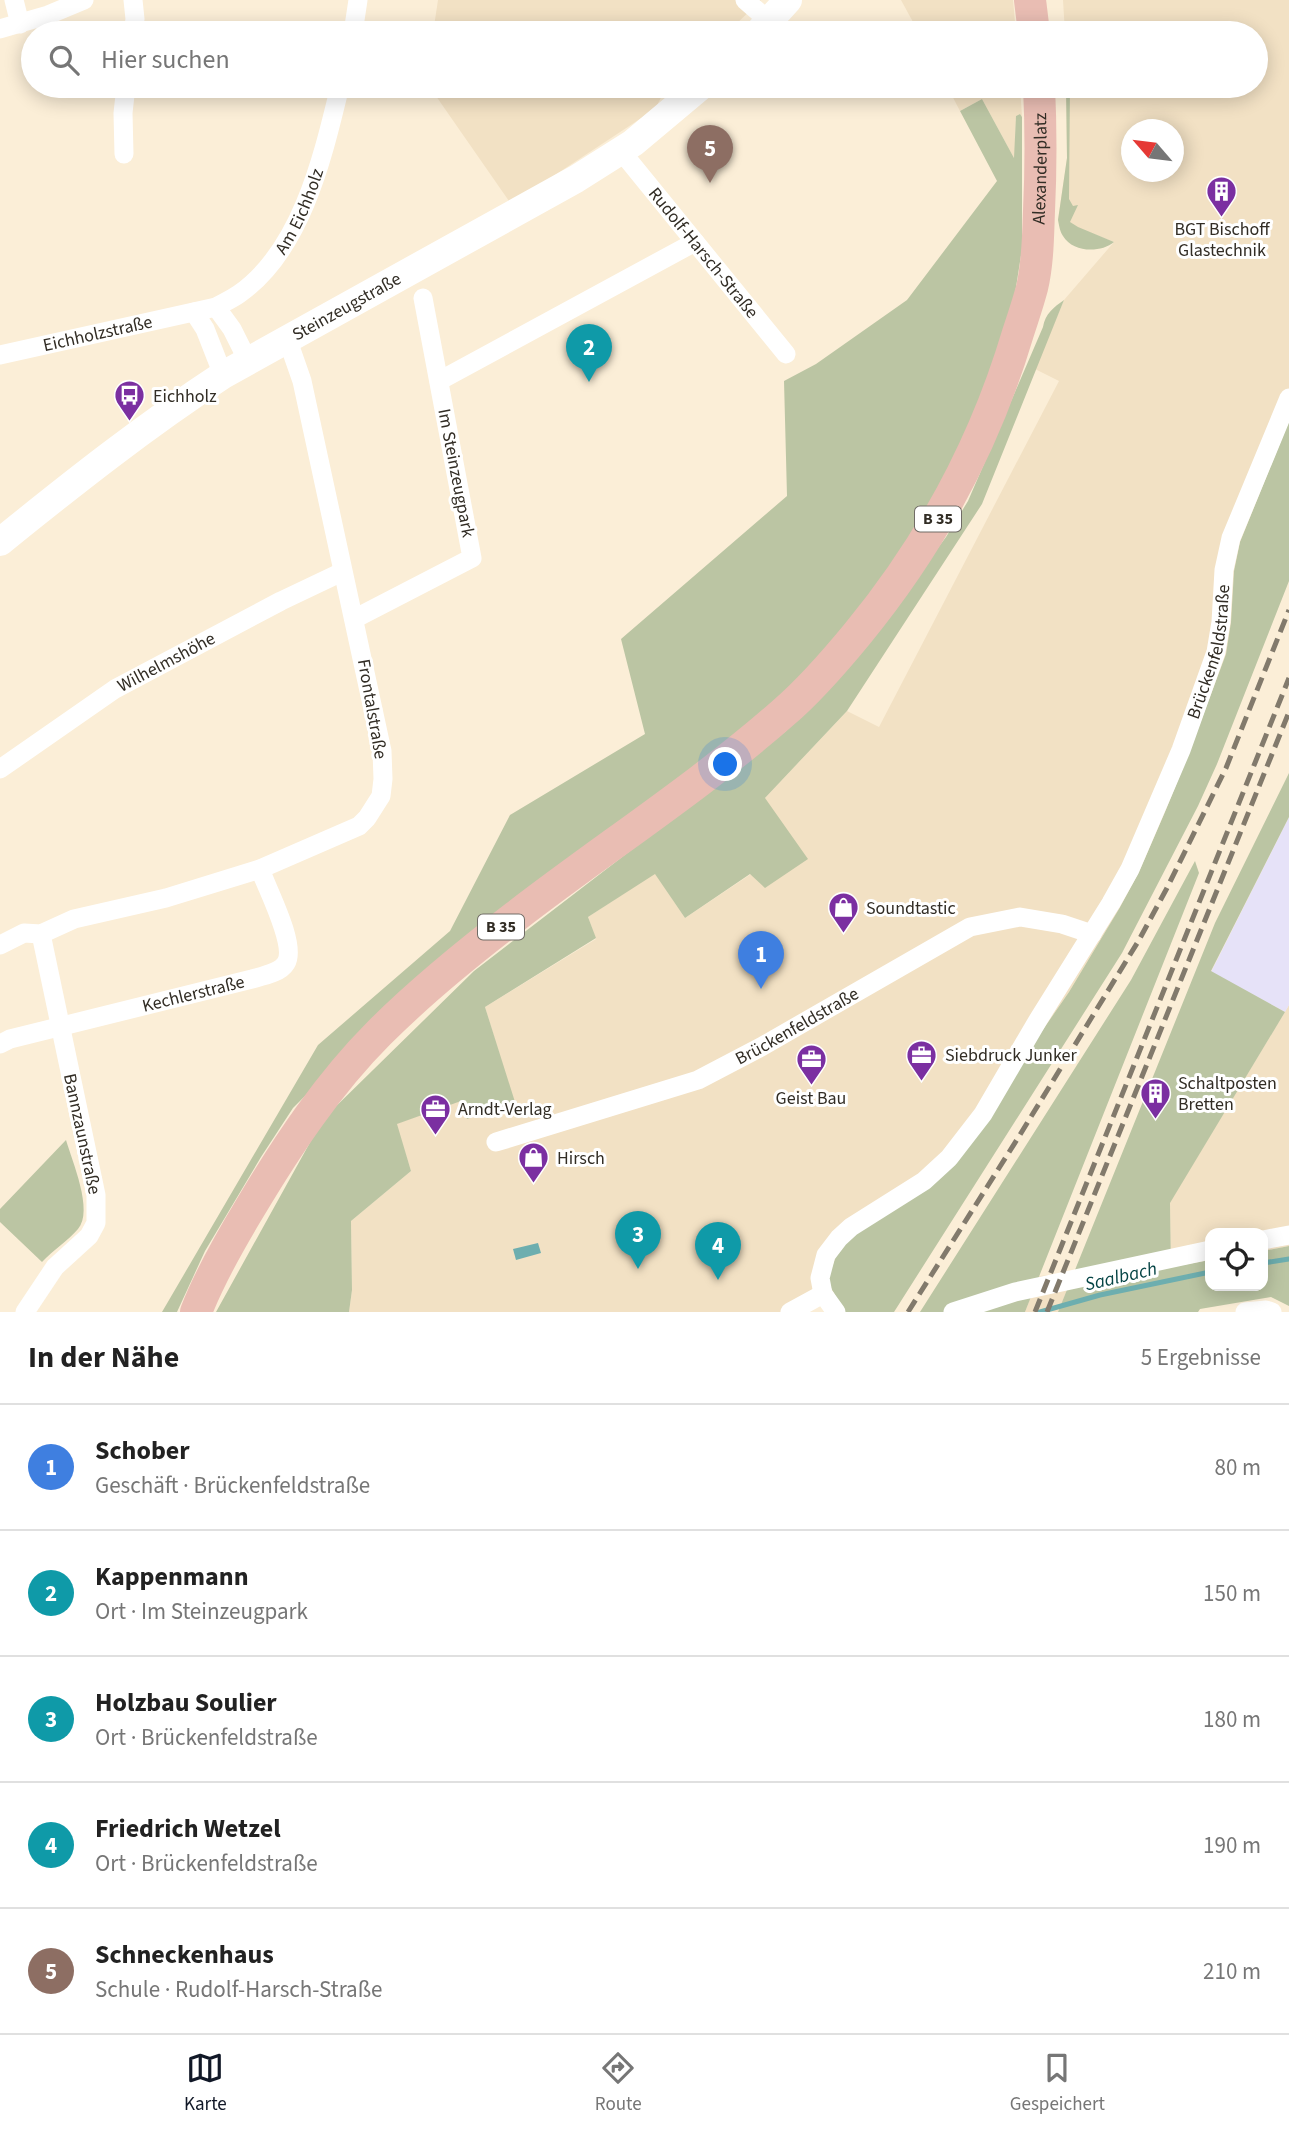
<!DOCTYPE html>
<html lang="de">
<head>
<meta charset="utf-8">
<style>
  body { margin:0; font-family:"Source Sans 3",sans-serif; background:#f6f6f6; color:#222 }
  .controls { position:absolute; right:21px; bottom:21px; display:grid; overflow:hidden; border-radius:14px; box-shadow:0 4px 18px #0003 }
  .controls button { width:63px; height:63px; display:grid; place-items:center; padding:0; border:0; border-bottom:2px solid #e0e0e0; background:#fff; color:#222; font:35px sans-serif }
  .compass { position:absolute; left:1121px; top:119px; width:63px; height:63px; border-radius:50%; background:#fff; box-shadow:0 4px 18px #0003; rotate:298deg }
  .you { position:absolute; left:726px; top:765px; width:24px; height:24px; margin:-18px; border:5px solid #fff; border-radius:50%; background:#1a73e8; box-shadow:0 0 0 10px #1a73e833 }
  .badge { display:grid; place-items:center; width:46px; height:46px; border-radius:50%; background:#111827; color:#fff; font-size:23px; font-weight:700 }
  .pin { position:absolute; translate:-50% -58px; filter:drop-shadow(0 2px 4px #0008) }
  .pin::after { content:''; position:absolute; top:37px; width:24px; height:21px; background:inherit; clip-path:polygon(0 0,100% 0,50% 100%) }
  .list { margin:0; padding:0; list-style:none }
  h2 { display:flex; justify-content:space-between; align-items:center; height:91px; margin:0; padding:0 28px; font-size:30px }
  h2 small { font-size:23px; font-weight:400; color:#767676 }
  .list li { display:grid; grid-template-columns:46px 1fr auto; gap:21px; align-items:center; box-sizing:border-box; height:126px; padding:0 28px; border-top:2px solid #e0e0e0 }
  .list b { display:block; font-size:26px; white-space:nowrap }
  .list p { margin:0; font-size:23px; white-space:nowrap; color:#767676 }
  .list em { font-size:23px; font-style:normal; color:#767676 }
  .icon { flex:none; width:38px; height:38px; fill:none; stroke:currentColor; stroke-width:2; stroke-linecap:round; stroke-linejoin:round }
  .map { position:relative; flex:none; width:1289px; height:1312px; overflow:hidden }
  .search { position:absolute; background:#fff; box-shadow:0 4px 18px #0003; left:21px; right:21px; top:21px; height:77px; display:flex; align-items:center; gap:18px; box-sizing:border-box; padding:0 24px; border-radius:38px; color:#767676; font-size:26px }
  .sheet { height:721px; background:#fff }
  nav { display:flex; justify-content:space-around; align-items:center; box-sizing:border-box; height:98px; border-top:2px solid #e0e0e0; background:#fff; font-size:19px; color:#767676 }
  nav a { display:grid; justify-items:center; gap:4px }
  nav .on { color:#111827 }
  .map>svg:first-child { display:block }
  .built { fill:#f2e1c4; fill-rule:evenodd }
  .industrial { fill:#e6e2f8 }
  .green { fill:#bbc5a3 }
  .water { fill:#6daeaf }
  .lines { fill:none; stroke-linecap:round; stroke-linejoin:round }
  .stream { stroke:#6daeaf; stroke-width:5 }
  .street { stroke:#fff; stroke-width:19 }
  .secondary { stroke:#fff; stroke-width:28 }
  .primary { stroke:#e9bdb3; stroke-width:32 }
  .rail { stroke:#827a6c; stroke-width:5; stroke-dasharray:14 7; stroke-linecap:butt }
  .labels { text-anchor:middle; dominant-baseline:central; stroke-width:6; stroke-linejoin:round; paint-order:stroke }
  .shield { fill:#fff; stroke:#706c66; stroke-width:2 }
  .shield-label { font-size:16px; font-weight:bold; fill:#322d25 }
  .street-label { font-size:18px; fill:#322d25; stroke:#fff }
  .poi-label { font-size:18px; fill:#322d25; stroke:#fff; text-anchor:start }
  .water-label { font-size:19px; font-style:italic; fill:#054445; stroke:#fff }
</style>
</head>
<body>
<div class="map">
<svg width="1289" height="1312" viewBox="0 0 1289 1312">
  <rect width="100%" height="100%" fill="#fbeed7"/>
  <!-- built -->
  <g class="built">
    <path d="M438 0H761L727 33H433Z"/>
    <path d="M901 0H1013L1016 33H919Z"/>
    <path d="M1063 0H1289V421L1240 542 1234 571 1231 622 1226 654 1189 753 1165 812 1139 872 1119 909 1069 992 984 1115 809 1312H349L352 1290 351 1221 411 1171 396 1124 461 1100 514 1102 485 1007 596 939 588 917 655 873 685 918 751 874 765 798 847 711 879 727 1059 381 1035 369 1064 300 1114 242 1058 220 1067 158 1066 86H1256V33H1065ZM1132 130H1174V172H1132Z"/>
    <path d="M429 86H670L665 90 655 109 511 204Z"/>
    <path d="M947 86H1020L1022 117 1020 114 1016 116 1015 160 982 99 960 111Z"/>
    <path d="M1289 1005V1246L1263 1251V1233H1210V1260L1171 1267 1170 1202Z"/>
    <path d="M1074 1273 1058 1312H1025L1039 1276Z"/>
  </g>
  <!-- industrial -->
  <path class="industrial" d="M1289 817V1005L1285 1012 1211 972Z"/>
  <!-- green -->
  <g class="green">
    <path d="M1066 86H1070L1069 199 1073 206 1078 205 1070 222 1078 227 1114 242C1101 253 1073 253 1063 236 1060 232 1059 225 1058 220L1067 158Z"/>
    <path d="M982 99 1014 158 1016 116 1020 114 1022 117V249L1014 300 992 380 957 463 874 594 782 701 336 1065 293 1108 261 1157 205 1251 177 1312H162L318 1045 450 931 510 815 645 734 621 639 787 496 784 381 816 364 907 300 997 181 960 111Z"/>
    <path d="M1064 300 982 504 847 711 765 798 808 859 765 888 750 874 685 918 655 874 588 917 596 938 485 1007 515 1102 467 1119 461 1101 397 1124 411 1171 351 1221 352 1290 349 1312H216L323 1119 474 971 786 731 888 615 946 537 968 501 1043 327C1045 314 1054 307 1064 300Z"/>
    <path d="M1289 421V581L1217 764 1198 806 1122 953 894 1312H845L827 1281 840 1245 952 1161 1069 992 1119 909 1139 872 1165 812 1189 753 1226 654 1231 622 1234 571 1240 542Z"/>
    <path d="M1289 773V817L1211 971 1285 1012 1170 1203 1171 1267 1210 1260V1286H1263V1251L1289 1246V1306L1271 1297 1200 1309 1198 1312H1058L1215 923Z"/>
    <path d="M1195 861 1199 873 1025 1312H920L1131 980Z"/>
    <path d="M66 1140C72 1161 94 1211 78 1229 68 1241 53 1250 42 1262L0 1222V1209Z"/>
  </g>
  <!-- water -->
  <path class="water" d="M538 1243 541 1253 516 1260 513 1249Z"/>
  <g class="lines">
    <!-- stream -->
    <g class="stream">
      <path d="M1263 1263 1289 1259"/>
      <path d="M1040 1312 1100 1295 1210 1272"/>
    </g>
    <!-- street -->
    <g class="street">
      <path d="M14 0 20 24"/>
      <path d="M745 0 769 21"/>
      <path d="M0 29 48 15 84 0"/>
      <path d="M133 33 135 19 133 0"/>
      <path d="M353 33 358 0"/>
      <path id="s1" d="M621 151 786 354"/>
      <path d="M124 154 123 113 126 86"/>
      <path d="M216 307 232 329 248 361"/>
      <path d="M194 312 205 329 223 375"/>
      <path id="s2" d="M0 355 216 307C223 303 232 299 239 294 302 250 323 156 340 86"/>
      <path d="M439 381 695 242"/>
      <path d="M354 619 472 558 423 298"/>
      <path id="s3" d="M0 769 115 689 281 601 342 572"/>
      <path d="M0 945 24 933 41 934 74 919 166 898 260 869 359 826 367 818 381 796 383 779 382 751 302 381 287 338"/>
      <path id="s4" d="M0 1044 10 1039 252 979C263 976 280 973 286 963 297 945 267 889 260 869"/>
      <path id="s5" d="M496 1142 698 1080 761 1047 970 927 1020 917 1062 924 1092 934"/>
      <path d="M1263 1240 1289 1235"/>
      <path d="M25 1312 55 1267 89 1236 96 1223V1195L41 934"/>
      <path d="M790 1312 823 1294"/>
      <path id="s6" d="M836 1312 823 1294 820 1278 826 1255 839 1238 851 1227 924 1181 949 1158 983 1114 1038 1020 1111 903 1130 869 1181 750 1216 652 1221 622 1224 570 1231 538 1289 398"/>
      <path d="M953 1312 1015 1292 1210 1250"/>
      <path d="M1245 1312 1266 1310 1272 1312"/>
    </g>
    <!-- secondary -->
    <g class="secondary">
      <path d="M758 33 788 0"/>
      <path id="s7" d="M0 542C73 483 145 426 223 375L576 179 633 143 701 86"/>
    </g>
    <!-- primary -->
    <g class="primary">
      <path d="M1030 0 1034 33"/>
      <path id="s8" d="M196 1312C210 1276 230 1241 250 1208 287 1146 328 1084 379 1033 421 991 469 952 516 916 604 848 699 787 783 713 810 690 835 661 858 633 931 544 985 444 1018 333 1023 318 1028 303 1032 288 1038 263 1038 236 1039 211 1041 169 1041 128 1039 86"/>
    </g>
    <!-- rail -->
    <g class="rail">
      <path d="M908 1312 1018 1138 1139 940 1167 888 1226 768 1289 610"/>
      <path d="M1035 1312 1289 678"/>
      <path d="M1047 1312 1289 712"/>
    </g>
  </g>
  <!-- icons -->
  <defs>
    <symbol id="building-pin" viewBox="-11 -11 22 30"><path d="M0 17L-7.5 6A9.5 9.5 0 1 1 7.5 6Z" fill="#7b2fa1" stroke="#fff"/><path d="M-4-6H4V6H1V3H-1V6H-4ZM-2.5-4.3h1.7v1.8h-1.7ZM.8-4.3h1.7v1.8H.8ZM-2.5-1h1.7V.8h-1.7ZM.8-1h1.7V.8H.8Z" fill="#fff"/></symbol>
    <symbol id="bus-pin" viewBox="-11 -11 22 30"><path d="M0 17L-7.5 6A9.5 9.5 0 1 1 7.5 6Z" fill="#7b2fa1" stroke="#fff"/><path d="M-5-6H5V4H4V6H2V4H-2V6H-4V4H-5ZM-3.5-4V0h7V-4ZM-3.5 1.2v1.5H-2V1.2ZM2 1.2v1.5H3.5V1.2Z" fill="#fff"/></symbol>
    <symbol id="shop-pin" viewBox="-11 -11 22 30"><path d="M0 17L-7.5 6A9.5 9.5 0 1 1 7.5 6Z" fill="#7b2fa1" stroke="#fff"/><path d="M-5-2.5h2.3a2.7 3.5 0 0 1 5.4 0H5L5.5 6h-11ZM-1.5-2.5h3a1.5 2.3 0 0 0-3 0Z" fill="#fff"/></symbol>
    <symbol id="office-pin" viewBox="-11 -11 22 30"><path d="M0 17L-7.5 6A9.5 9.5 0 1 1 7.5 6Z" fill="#7b2fa1" stroke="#fff"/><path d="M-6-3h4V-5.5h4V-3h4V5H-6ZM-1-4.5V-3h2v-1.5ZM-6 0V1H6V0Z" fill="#fff"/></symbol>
  </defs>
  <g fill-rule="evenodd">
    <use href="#building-pin" x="1204" y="174" width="35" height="47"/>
    <use href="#bus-pin" x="112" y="378" width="35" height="47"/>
    <use href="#shop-pin" x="826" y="890" width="35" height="47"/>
    <use href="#office-pin" x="904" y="1038" width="35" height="47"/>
    <use href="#office-pin" x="794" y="1042" width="35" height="47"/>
    <use href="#building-pin" x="1138" y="1076" width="35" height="47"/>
    <use href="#office-pin" x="418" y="1092" width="35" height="47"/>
    <use href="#shop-pin" x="516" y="1140" width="35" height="47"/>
  </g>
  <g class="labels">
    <!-- shield labels -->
    <g class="shield">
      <rect x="915" y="506.5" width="46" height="25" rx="5"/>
      <rect x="478" y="914.5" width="46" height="25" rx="5"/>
    </g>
    <g class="shield-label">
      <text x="938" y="519">B 35</text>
      <text x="501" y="927">B 35</text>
    </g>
    <!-- street labels -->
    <g class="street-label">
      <text stroke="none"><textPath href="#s8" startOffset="1470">Alexanderplatz</textPath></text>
      <text stroke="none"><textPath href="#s2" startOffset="352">Am Eichholz</textPath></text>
      <text stroke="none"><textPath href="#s1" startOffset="131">Rudolf-Harsch-Straße</textPath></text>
      <text stroke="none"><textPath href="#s7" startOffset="420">Steinzeugstraße</textPath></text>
      <text stroke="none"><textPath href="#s2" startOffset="100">Eichholzstraße</textPath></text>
      <text transform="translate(456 473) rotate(79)">Im Steinzeugpark</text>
      <text stroke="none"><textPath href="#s6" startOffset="794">Brückenfeldstraße</textPath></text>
      <text stroke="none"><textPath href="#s3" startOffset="198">Wilhelmshöhe</textPath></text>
      <text transform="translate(372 709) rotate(80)">Frontalstraße</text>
      <text stroke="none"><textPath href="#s4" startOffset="200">Kechlerstraße</textPath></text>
      <text stroke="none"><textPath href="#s5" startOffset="324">Brückenfeldstraße</textPath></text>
      <text transform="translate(82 1134) rotate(78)">Bannzaunstraße</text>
    </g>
    <!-- poi labels -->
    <g class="poi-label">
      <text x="1222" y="229" text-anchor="middle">BGT Bischoff<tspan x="1222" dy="21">Glastechnik</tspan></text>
      <text x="153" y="396">Eichholz</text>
      <text x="866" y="908">Soundtastic</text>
      <text x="945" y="1055">Siebdruck Junker</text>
      <text x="1178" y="1083">Schaltposten<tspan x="1178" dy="21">Bretten</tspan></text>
      <text x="811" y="1098" text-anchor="middle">Geist Bau</text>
      <text x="458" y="1109">Arndt-Verlag</text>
      <text x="557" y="1158">Hirsch</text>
    </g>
    <!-- water labels -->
    <g class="water-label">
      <text transform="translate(1121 1277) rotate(-13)">Saalbach</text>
    </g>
  </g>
</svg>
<div class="controls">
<button><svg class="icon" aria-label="locate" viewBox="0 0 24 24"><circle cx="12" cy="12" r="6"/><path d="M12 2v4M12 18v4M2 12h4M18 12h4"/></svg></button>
</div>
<svg class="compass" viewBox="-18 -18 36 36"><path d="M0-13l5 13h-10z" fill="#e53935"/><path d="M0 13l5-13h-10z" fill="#767676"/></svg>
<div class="you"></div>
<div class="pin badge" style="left:761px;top:989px;background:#3f7fe0">1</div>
<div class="pin badge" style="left:589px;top:382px;background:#0f9aa8">2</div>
<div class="pin badge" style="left:638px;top:1269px;background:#0f9aa8">3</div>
<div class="pin badge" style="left:718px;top:1280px;background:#0f9aa8">4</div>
<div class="pin badge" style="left:710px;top:183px;background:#8d6e63">5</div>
<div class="search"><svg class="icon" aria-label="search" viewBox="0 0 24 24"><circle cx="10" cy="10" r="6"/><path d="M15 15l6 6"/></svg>Hier suchen</div>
</div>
<section class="sheet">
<h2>In der Nähe<small>5 Ergebnisse</small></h2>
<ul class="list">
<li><span class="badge" style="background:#3f7fe0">1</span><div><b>Schober</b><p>Geschäft · Brückenfeldstraße</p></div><em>80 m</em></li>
<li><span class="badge" style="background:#0f9aa8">2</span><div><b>Kappenmann</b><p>Ort · Im Steinzeugpark</p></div><em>150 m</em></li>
<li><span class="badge" style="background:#0f9aa8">3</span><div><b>Holzbau Soulier</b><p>Ort · Brückenfeldstraße</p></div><em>180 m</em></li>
<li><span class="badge" style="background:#0f9aa8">4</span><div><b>Friedrich Wetzel</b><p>Ort · Brückenfeldstraße</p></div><em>190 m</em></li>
<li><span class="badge" style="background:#8d6e63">5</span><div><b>Schneckenhaus</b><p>Schule · Rudolf-Harsch-Straße</p></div><em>210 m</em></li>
</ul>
</section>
<nav>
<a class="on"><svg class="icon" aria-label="map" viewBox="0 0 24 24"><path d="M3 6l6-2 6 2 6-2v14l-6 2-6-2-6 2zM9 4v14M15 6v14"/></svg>Karte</a>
<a><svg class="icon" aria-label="directions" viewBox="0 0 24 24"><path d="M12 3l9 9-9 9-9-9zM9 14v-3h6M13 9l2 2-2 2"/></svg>Route</a>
<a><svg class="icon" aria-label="saved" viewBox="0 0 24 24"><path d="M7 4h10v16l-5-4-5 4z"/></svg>Gespeichert</a>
</nav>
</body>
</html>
